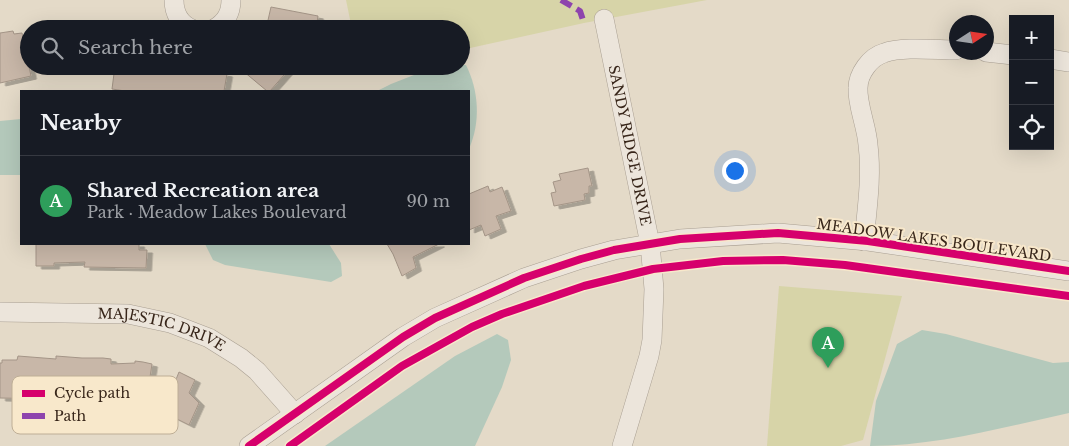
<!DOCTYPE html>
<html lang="en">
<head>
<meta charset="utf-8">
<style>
  body { margin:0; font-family:"Libre Baskerville",serif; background:#20242c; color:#f1f3f6 }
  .controls { position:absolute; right:15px; top:15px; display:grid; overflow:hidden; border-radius:0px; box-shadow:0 5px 20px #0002 }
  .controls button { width:45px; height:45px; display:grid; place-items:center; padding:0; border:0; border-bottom:1px solid #363941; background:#171b24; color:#f1f3f6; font:25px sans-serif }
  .compass { position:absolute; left:949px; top:15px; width:45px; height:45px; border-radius:50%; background:#171b24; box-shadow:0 5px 20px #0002; rotate:78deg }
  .you { position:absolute; left:734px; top:170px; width:18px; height:18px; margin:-12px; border:4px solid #fff; border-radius:50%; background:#1a73e8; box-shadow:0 0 0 8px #1a73e833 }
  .badge { display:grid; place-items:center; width:32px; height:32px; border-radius:50%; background:#b45309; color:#fff; font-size:16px; font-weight:700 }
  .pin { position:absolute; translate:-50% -41px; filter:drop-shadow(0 1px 2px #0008) }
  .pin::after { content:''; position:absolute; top:26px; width:18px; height:15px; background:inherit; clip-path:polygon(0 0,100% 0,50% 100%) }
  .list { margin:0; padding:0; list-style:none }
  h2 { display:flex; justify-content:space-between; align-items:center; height:65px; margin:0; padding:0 20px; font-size:21px }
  h2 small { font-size:16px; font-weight:400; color:#9ea1a6 }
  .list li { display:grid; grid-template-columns:32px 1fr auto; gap:15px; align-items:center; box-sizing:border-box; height:90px; padding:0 20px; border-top:1px solid #363941 }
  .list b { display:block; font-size:19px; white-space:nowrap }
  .list p { margin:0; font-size:16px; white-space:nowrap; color:#9ea1a6 }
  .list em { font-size:16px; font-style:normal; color:#9ea1a6 }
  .icon { flex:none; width:28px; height:28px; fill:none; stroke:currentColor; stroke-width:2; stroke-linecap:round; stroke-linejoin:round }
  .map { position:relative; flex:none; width:1069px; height:446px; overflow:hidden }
  .search { position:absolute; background:#171b24; box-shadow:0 5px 20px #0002; left:20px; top:20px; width:450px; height:55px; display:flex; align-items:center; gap:12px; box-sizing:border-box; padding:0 18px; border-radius:28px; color:#9ea1a6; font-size:19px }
  .panel { position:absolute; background:#171b24; box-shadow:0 5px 20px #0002; left:20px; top:90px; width:450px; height:155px; border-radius:0px }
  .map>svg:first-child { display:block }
  .green { fill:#d7d4a8 }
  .water { fill:#b4c9bb }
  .building { fill:#c8b7a8; stroke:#a49587; filter:url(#shadow) }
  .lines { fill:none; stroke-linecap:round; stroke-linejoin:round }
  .street-casing { stroke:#a99f92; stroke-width:20 }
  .street { stroke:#ece5db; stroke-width:19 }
  .quiet { stroke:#8e44ad; stroke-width:6; stroke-dasharray:12 6; stroke-linecap:butt }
  .cycleway-casing { stroke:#f8e8cb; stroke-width:11 }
  .cycleway { stroke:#d6006c; stroke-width:8 }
  .labels { text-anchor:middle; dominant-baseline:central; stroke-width:4; stroke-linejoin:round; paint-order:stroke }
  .street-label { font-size:14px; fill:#38261a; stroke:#f8e8cb }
  .key { fill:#f8e8cb; stroke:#beae96; stroke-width:1 }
  .key-label { font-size:14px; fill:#38261a }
</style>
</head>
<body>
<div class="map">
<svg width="1069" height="446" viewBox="0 0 1069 446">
  <defs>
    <filter id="shadow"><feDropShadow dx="5.5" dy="3" stdDeviation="0" flood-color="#0004"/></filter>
  </defs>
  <rect width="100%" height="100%" fill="#e4dac8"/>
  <!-- green -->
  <g class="green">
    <path d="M346 0H707L584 23 461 50V29H352Z"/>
    <path d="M779 286 902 296 863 440 841 446H767Z"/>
  </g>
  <!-- water -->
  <g class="water">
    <path d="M461 65H466C479 91 481 122 469 149V91H377L391 84 437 66Z"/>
    <path d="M21 119V175H0V121Z"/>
    <path d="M205 244H329L341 263 342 276 331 282 225 265 213 260Z"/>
    <path d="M922 330 946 334 1053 363 1069 362V413C1004 427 937 446 870 446L876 401 897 344Z"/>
    <path d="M497 334 508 340 511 360 502 387 475 446H325L455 356Z"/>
  </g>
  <!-- building -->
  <g class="building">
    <path d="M271 7 318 16 316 29H266Z"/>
    <path d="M13 31 14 34 22 33 31 76 0 83V33Z"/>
    <path d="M115 66H176L227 74 224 91H125L112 89Z"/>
    <path d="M237 66H292L270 91H267Z"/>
    <path d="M588 168 592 186H589V193L584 194 585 200 554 206 551 193 556 192 553 182 561 180 559 174Z"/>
    <path d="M488 186 490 192 502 187 511 211 496 216 501 229 485 236 481 225 469 230V194Z"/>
    <path d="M36 244H139V250H147L146 268 84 267 85 262 54 263V266H36Z"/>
    <path d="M387 244H439L413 257 416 268 402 276 393 254Z"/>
    <path d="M18 356 56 359V356L82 358H103L111 359V364L135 363V361L143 362 152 364 150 377 175 382 179 372 195 380 189 393 199 403 189 425 161 411 164 405 125 397V403H112V400L86 399V405L76 406V410H55L56 399 0 398V363H2V360H17Z"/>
  </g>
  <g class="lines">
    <defs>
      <g id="street">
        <path d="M174 0C174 13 180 24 192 29"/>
        <path id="s1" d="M604 19 650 244 654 289 652 340 649 356 622 446"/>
        <path d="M214 29C226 22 231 13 231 0"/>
        <path d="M986 52 1013 55"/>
        <path d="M1050 59 1069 62"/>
        <path d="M864 241C867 209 872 176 868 145 867 127 857 105 858 88 858 74 870 57 884 53 902 46 937 50 956 50"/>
        <path id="s2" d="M0 312 128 314 170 323 209 338 241 358 257 371 295 414"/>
        <path d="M249 446 403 337 435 318 524 278 581 259 614 250 680 239 778 233 868 241 1069 271"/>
      </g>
    </defs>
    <!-- street casing -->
    <use href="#street" class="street-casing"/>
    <!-- street -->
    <use href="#street" class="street"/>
    <!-- quiet -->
    <path class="quiet" d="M561 0 580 11 584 23"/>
    <defs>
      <g id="cycleway">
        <path d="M249 446 403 337 435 318 524 278 581 259 614 250 680 239 778 233 868 241 1069 271"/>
        <path d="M290 446 402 366 472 327 502 314 584 286 653 269 723 261 783 260 845 265 1069 296"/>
      </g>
    </defs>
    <!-- cycleway casing -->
    <use href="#cycleway" class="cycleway-casing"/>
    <!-- cycleway -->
    <use href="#cycleway" class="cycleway"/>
  </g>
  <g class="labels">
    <!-- street labels -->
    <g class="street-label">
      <text stroke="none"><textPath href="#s1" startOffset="129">SANDY RIDGE DRIVE</textPath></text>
      <text transform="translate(934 240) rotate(8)">MEADOW LAKES BOULEVARD</text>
      <text stroke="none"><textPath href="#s2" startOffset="164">MAJESTIC DRIVE</textPath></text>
    </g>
  </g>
  <!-- legend -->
  <rect x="12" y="376" width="166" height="58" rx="8" class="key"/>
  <rect x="22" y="390" width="23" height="7" fill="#d6006c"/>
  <rect x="22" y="413" width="23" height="6" fill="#8e44ad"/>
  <g class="key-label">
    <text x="54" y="398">Cycle path</text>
    <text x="54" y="421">Path</text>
  </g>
</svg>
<div class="controls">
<button>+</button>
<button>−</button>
<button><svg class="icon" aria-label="locate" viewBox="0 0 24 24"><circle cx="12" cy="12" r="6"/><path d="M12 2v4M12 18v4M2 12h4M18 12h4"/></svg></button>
</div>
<svg class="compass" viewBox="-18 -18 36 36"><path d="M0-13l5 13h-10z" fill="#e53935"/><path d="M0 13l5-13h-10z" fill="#9ea1a6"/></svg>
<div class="you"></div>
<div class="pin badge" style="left:828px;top:368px;background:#2e9e5b">A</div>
<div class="search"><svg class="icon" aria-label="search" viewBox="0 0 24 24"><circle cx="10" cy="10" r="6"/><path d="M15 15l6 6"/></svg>Search here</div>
<section class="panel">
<h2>Nearby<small></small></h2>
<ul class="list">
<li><span class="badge" style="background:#2e9e5b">A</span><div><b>Shared Recreation area</b><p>Park · Meadow Lakes Boulevard</p></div><em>90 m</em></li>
</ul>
</section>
</div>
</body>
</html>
